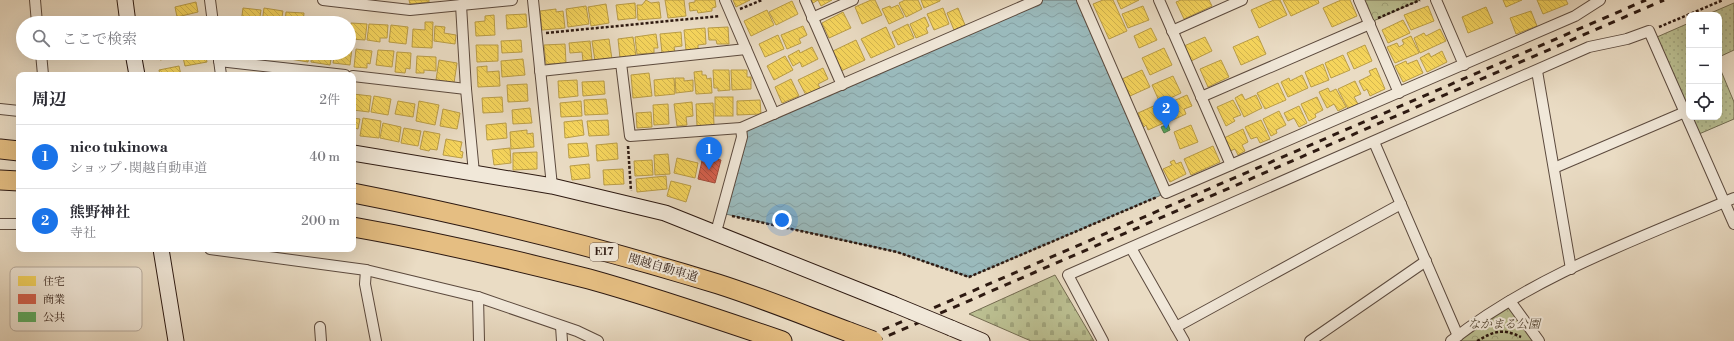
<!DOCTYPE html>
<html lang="ja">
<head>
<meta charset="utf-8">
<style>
  body { margin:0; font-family:"Libre Bodoni","Noto Serif JP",serif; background:#f2f2f3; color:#2b2b33 }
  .controls { position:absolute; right:12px; top:12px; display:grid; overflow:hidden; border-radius:8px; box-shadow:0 4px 16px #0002 }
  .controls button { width:36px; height:36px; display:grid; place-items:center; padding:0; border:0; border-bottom:1px solid #e1e1e2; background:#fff; color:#2b2b33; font:20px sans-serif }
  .you { position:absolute; left:782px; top:220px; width:14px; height:14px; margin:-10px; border:3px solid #fff; border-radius:50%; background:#1a73e8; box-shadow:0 0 0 6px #1a73e833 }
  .badge { display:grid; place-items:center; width:26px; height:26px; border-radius:50%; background:#1a73e8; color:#fff; font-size:13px; font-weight:700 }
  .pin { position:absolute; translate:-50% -33px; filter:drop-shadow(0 1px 2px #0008) }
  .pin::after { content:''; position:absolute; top:21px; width:14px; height:12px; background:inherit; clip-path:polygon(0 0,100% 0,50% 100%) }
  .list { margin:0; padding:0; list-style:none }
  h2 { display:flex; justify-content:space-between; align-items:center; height:52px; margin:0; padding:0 16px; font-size:17px }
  h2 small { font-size:13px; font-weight:400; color:#7c7c81 }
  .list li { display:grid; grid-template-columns:26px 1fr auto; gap:12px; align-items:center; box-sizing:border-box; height:64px; padding:0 16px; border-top:1px solid #e1e1e2 }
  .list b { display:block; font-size:15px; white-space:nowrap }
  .list p { margin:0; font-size:13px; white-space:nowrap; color:#7c7c81 }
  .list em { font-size:13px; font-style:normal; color:#7c7c81 }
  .icon { flex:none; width:22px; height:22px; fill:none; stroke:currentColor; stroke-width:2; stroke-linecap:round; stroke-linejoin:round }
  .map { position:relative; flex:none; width:1734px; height:341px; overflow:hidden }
  .search { position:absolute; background:#fff; box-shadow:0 4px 16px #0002; left:16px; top:16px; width:340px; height:44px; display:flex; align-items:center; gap:10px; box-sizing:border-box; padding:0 14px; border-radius:22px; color:#7c7c81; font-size:15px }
  .panel { position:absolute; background:#fff; box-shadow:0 4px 16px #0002; left:16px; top:72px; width:340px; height:180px; border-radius:8px }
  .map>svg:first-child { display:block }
  .grass { fill:url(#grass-dots); stroke:#746c51 }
  .cemetery { fill:url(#cemetery-stones); stroke:#746c51 }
  .park { fill:url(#park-crowns); stroke:#746c51 }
  .water { fill:url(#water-waves); stroke:#6e7a78 }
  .homes { fill:url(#homes-back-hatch); stroke:#ba9d46 }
  .shops { fill:url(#shops-back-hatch); stroke:#a34b3b }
  .public { fill:url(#public-back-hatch); stroke:#4c8149 }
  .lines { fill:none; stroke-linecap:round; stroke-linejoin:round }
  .street-casing { stroke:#5c4a3e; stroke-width:12 }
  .secondary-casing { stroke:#2d1911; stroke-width:17 }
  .highway-casing { stroke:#2d1911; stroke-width:21 }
  .path { stroke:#2d1911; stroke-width:2.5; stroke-dasharray:3 2; stroke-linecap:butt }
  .street { stroke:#f1e8d9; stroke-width:10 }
  .secondary { stroke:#f1e8d9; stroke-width:15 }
  .highway { stroke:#e5be82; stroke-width:19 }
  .rail { stroke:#2d1911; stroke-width:3; stroke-dasharray:7 7; stroke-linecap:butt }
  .secondary-bridge-casing { stroke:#2d1911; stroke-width:17; stroke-linecap:butt }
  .highway-bridge-casing { stroke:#2d1911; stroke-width:21; stroke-linecap:butt }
  .secondary-bridge { stroke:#f1e8d9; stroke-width:15 }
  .highway-bridge { stroke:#e5be82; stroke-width:19 }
  .labels { text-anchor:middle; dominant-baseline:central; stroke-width:4; stroke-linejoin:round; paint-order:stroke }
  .shield { fill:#f1e8d9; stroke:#68574d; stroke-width:1 }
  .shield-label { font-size:11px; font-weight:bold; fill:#2d1911 }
  .street-label { font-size:12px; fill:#2d1911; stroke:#f1e8d9 }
  .park-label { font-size:12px; font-style:italic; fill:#584b37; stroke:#f1e8d9 }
  .key { fill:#f1e8d9; stroke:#b6aa9d; stroke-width:1 }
  .key-label { font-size:11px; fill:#2d1911 }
</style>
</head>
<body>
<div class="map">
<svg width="1734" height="341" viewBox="0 0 1734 341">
  <defs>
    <pattern id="grass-dots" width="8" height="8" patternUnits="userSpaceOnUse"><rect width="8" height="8" fill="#bbbf91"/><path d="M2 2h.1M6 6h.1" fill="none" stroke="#a1a47c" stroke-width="1.8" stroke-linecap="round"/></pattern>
    <pattern id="cemetery-stones" width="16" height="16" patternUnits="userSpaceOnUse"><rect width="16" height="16" fill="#bbbf91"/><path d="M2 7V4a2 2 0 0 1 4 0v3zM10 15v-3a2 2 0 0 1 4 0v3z" fill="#a1a47c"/></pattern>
    <pattern id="park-crowns" width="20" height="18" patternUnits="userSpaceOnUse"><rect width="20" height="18" fill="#bbbf91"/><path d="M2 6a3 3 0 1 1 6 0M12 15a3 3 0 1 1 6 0" fill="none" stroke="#a1a47c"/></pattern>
    <pattern id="water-waves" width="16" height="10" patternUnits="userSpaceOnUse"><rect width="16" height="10" fill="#9ababc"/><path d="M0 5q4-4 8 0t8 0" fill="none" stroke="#859fa1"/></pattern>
    <pattern id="homes-back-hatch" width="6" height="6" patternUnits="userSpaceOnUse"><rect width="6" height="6" fill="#f6d55c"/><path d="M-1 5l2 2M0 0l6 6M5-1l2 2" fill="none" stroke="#d3b64f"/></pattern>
    <pattern id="shops-back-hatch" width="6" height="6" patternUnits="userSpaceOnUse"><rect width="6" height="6" fill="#d6604d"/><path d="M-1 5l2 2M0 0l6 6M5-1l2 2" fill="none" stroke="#ae4e3f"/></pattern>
    <pattern id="public-back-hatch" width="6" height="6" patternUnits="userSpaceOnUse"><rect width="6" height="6" fill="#5aae61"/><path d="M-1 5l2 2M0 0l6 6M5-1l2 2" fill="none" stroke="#4b8d4f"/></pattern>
  </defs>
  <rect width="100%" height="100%" fill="#eadcc4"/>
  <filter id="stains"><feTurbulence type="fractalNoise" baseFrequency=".005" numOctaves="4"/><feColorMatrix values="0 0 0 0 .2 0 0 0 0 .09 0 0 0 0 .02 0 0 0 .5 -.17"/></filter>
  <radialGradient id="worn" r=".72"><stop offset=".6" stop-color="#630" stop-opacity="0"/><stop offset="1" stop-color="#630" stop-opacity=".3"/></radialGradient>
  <!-- grass -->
  <g class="grass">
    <path d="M1734 3V50L1719 57V15H1706Z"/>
    <path d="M1689 23V110L1657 37Z"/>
    <path d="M1719 66 1734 102V119L1699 134 1692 117H1719Z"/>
  </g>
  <!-- cemetery -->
  <path class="cemetery" d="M1055 275 1094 341H1031L969 314Z"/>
  <!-- park -->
  <g class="park">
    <path d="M1359 0H1420L1369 23Z"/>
    <path d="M1510 301 1539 341H1451Z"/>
  </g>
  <!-- water -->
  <path class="water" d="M1037 0H1082L1166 193 969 277 897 252 721 213 741 128Z"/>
  <!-- homes -->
  <g class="homes">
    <path d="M409 0H429V2L410 4Z"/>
    <path d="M646 0 651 3 659 2 661 18 638 20 637 5H642Z"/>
    <path d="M665 0H684L686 16 668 18Z"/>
    <path d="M695 0H715L716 7 712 8V11L698 13 697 10 690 11 689 3 695 2Z"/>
    <path d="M733 0H750L736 7Z"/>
    <path d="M811 0H832L821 6 818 0 813 3Z"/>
    <path d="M871 0H875L882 15 862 24 855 7Z"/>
    <path d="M905 0H918L922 9 906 17 899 3Z"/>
    <path d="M921 0H940V1L924 8Z"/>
    <path d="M1103 0H1113L1127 31 1109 39 1093 4Z"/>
    <path d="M1117 0H1139L1121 9Z"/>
    <path d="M1181 0H1209L1212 6 1184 19 1176 2Z"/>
    <path d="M1274 0H1280L1287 15 1259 28 1251 10Z"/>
    <path d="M1283 0H1318L1319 3 1291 16Z"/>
    <path d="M1341 0H1350L1357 16 1332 27 1323 8Z"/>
    <path d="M1503 0H1522L1506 7Z"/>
    <path d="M1537 0H1566L1568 4 1543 14Z"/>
    <path d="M792 1 798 14 776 25 769 12Z"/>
    <path d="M196 2 198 12 177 17 175 7Z"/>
    <path d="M635 3 636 18 618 20 616 5Z"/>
    <path d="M606 4 609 23 591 26 588 7Z"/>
    <path d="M898 5 904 17 889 24 882 9 890 6 891 8Z"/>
    <path d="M586 6 589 24 568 27 566 9Z"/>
    <path d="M1143 6 1149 20 1128 28 1122 14Z"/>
    <path d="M1428 6 1434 21 1411 30 1404 15Z"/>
    <path d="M1486 7 1493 23 1468 33 1462 17Z"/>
    <path d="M243 8 261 10 259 23H241Z"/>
    <path d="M264 8 283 11 281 23H262Z"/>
    <path d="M943 8 949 24 934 30 927 14Z"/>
    <path d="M958 8 965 25 954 30 947 13Z"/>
    <path d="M556 9V12L563 11 565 28 542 30 540 11Z"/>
    <path d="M767 10 774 25 751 36 744 21Z"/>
    <path d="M1531 11 1537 26 1516 34 1510 18Z"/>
    <path d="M286 12 304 13 303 23H285Z"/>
    <path d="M843 12 851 28 829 38 822 23Z"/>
    <path d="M526 14 527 27 507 29 506 15Z"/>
    <path d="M494 15 495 35 476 36 475 22 485 21V16Z"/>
    <path d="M306 17 324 19V23H305Z"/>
    <path d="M925 17 929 26 926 28 928 33 916 38 910 24Z"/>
    <path d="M175 19V23H152Z"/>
    <path d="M1403 20 1410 33 1388 43 1382 30Z"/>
    <path d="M425 22H433L432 48 412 47 413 29 425 30Z"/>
    <path d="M351 23 367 24 365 40 350 39Z"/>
    <path d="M369 24 388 25 387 38H380V42L367 40Z"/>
    <path d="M908 24 914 38 898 45 892 32Z"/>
    <path d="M391 25 408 27 406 44 389 42Z"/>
    <path d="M435 26 445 27 444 33 456 35 455 44 434 41Z"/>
    <path d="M803 26 807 35 799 39 801 43 787 49 781 35Z"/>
    <path d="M728 27 729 44H717L716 40H709L708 28Z"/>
    <path d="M886 27 895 47 871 58 861 39Z"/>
    <path d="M705 28 706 44 698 45V49L686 50 684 30Z"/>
    <path d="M1151 28 1157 40 1139 48 1134 36Z"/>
    <path d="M1440 29 1446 41 1420 53 1414 38 1424 33 1426 36Z"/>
    <path d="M681 32 682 46 674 47 675 52 662 53 660 34Z"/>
    <path d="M656 34 658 48H654V53L637 54 635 37Z"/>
    <path d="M778 35 784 49 765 57 759 44Z"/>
    <path d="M1258 36 1266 54 1241 65 1233 47Z"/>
    <path d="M1411 36 1419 53 1395 63 1387 47 1397 43 1399 47 1404 44 1402 40Z"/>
    <path d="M633 37 636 56 620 58 618 39Z"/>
    <path d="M1205 37 1212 51 1191 61 1184 46Z"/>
    <path d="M609 39 612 59 595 61 592 41Z"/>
    <path d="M521 40 522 52 502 53 501 41Z"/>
    <path d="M856 40 865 60 841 71 833 51Z"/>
    <path d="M590 41 592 60 583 61 582 52 570 53 569 43Z"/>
    <path d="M565 44 566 63 546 64 544 45Z"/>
    <path d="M476 45H498V61L477 62Z"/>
    <path d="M1365 45 1372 61 1354 69 1347 53Z"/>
    <path d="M812 47 818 59 802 67 800 62 793 66 788 56 799 50 800 53Z"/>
    <path d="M349 48H352L350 65 333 63 335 53H349Z"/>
    <path d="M1164 48 1172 65 1150 75 1142 58Z"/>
    <path d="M356 49 372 51 370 64 367 63V68L354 67Z"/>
    <path d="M378 50 394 51 392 67 376 65Z"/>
    <path d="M1442 51 1447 62 1427 72 1420 58 1429 53 1431 57Z"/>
    <path d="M397 52 411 53 410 69 406 68 405 73 395 72Z"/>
    <path d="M159 53H179L180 56 160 60Z"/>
    <path d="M182 53H205L207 62 185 66Z"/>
    <path d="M231 53H256V57L231 55Z"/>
    <path d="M291 53H309L308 62 290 59Z"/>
    <path d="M312 53H332L330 65 311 62Z"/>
    <path d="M1343 55 1350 70 1331 78 1325 63Z"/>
    <path d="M417 56 436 57V71L424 70V73H416Z"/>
    <path d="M785 56 793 70 774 80 767 66Z"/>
    <path d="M523 59 525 75 502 77 501 61Z"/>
    <path d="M439 60 457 63 454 83 436 80Z"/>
    <path d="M1221 60 1229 77 1208 87 1200 69Z"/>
    <path d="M1417 60 1423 73 1403 82 1395 66 1406 61 1407 64Z"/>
    <path d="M1323 64 1329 80 1311 87 1305 72Z"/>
    <path d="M179 66 181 75H160L159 70Z"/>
    <path d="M487 66V72L499 71 500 86 478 87 477 67Z"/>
    <path d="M823 68 828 79 818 84 820 88 806 95 798 80Z"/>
    <path d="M1376 68 1385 89 1370 96 1367 89 1364 91 1359 81 1371 75 1369 71Z"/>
    <path d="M713 70H729L730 90 718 91V88H714Z"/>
    <path d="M731 70H747V77H751V89L732 90Z"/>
    <path d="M1142 70 1150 87 1130 96 1122 79Z"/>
    <path d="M702 71V75H706L707 79 711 78 712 93 696 94 694 72Z"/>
    <path d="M649 73 652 96 633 98 631 75Z"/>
    <path d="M1302 75 1308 88 1288 97 1281 82 1289 78 1290 81Z"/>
    <path d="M1173 76 1181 93 1160 103 1152 85Z"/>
    <path d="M674 78 675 94 655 96 654 80Z"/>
    <path d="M675 78H684V81L693 80V91L676 93Z"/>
    <path d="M791 79 799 96 782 103 775 87Z"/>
    <path d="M577 80 578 96 559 98 558 81Z"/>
    <path d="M604 81 605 94 583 96 582 82Z"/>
    <path d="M1355 81 1361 94 1354 97 1358 104 1348 109 1338 89Z"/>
    <path d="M1278 83 1286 100 1265 109 1257 93Z"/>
    <path d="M527 84 528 101 508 102 507 85Z"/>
    <path d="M1328 88 1330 92 1336 89 1346 107 1338 111 1334 104 1327 108 1319 92Z"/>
    <path d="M353 94 371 96 369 112 353 110Z"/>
    <path d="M1242 94 1245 100 1256 95 1262 108 1244 117 1235 98Z"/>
    <path d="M1187 95 1192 106 1184 109 1186 114 1168 122 1162 106Z"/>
    <path d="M374 96 391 99 388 115 371 112Z"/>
    <path d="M502 97 503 112 483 113 482 98Z"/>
    <rect x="715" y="97" width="18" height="19"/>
    <path d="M1317 97 1323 110 1315 114 1316 117 1309 121 1301 104Z"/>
    <path d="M606 99 608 114 585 115 584 100Z"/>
    <path d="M760 100 761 114 737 115V101Z"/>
    <path d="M1233 100 1241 115 1233 118 1235 121 1226 126 1217 107Z"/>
    <path d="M398 101 415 104 413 117 395 114Z"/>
    <path d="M419 101 439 105 435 125 416 121Z"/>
    <path d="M581 101 582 116 561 117 560 103Z"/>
    <path d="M692 102 693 116 686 117 687 125 677 126 674 104Z"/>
    <path d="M713 103 714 125 697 126 696 104Z"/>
    <path d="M668 104 669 124 654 125 653 105Z"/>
    <path d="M1158 104 1166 122 1148 130 1146 125 1144 127 1138 113Z"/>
    <path d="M1299 106 1307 123 1299 127 1294 118 1288 121 1284 113Z"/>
    <path d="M530 108 532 123 513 124 512 110Z"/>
    <path d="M443 109 460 113 457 129 440 126Z"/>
    <path d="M1279 111 1286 125 1276 130 1277 133 1271 136 1263 119Z"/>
    <path d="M651 112 652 127 637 128 636 113Z"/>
    <path d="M353 118 360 119 358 129 355 128 354 135 353 134Z"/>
    <path d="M363 118 381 121 379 138 360 136Z"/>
    <path d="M582 120 584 135 565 138 564 122Z"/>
    <path d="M608 120 609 135 589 136 587 121Z"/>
    <path d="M1261 120 1270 139 1260 143 1257 137 1251 139 1245 127Z"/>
    <path d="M383 123 401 127 399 142 380 138Z"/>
    <path d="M506 123 507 138 487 140 486 125Z"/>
    <path d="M1191 125 1198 142 1180 149 1174 132Z"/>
    <path d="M404 128 421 131 418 146 401 143Z"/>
    <path d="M1243 129 1248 142 1242 145 1245 151 1238 155 1235 149 1230 151 1224 138Z"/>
    <path d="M527 130V134L533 133 534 147 511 149 510 132Z"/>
    <path d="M424 131 440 134 437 150 430 149 429 151 420 149Z"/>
    <path d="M446 139 462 142 460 151 463 152 462 158 443 155Z"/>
    <path d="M587 143 589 156 569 158 568 144Z"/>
    <path d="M617 143 618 159 597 161 596 145Z"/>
    <path d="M1213 146 1220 162 1191 175 1184 159Z"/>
    <path d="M510 148 511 163 494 165 492 150Z"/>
    <path d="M537 152V169L513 170V153Z"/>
    <path d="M668 154 670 174 655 175 654 155Z"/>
    <path d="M677 158 698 163 695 178 674 173Z"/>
    <path d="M652 160 653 175 635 176 634 161Z"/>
    <path d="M1174 160 1176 164 1181 162 1186 174 1170 182 1163 169 1172 165 1170 162Z"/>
    <path d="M589 164 590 178 572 180 570 166Z"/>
    <path d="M623 169 624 184 604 185 603 170Z"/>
    <path d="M666 176 667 189 637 192 636 179Z"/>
    <path d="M671 181 691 186 686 202 667 196Z"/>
  </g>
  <!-- shops -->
  <path class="shops" d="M703 156 721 160 715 183 698 179Z"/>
  <!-- public -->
  <path class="public" d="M1168 124 1170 130 1164 133 1161 127Z"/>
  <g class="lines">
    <defs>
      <g id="street">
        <path d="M35 0 37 23"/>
        <path d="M210 0 213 23"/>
        <path d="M323 0 410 10 512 0"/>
        <path d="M533 0 552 186"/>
        <path d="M725 0 774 114"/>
        <path d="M805 0 842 85"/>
        <path d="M1082 0 1166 193 1575 16 1600 0"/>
        <path d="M1159 0 1231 165"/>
        <path d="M1359 0 1399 93"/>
        <path d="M1436 0 1464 65"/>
        <path d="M461 5 466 89 474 173"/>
        <path d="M812 18 853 0"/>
        <path d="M1172 31 1242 0"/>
        <path d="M41 53 43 75"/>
        <path d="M218 53 221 75"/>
        <path d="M219 61 345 75"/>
        <path d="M621 63 630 136 741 128 1037 0"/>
        <path d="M540 71 746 49"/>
        <path d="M1537 71 1571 269"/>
        <path d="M353 76 466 89"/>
        <path d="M1201 97 1370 24"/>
        <path d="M0 109 19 111"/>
        <path d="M1374 142 1458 336"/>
        <path d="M1554 168 1685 112"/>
        <path d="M0 224H19"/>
        <path d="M716 232 742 137 741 128"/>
        <path d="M1131 248 1184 341"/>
        <path d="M210 249 366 270 478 297 577 331 598 341"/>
        <path d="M366 270 365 284 376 341"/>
        <path d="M478 297 479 341"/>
        <path d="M1510 301 1539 341"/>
        <path d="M561 326 562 341"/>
        <path d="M320 327 321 341"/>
        <path d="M1176 327 1401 204"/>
        <path d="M1103 341 1068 275 1589 47 1627 39 1649 31 1734 224"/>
        <path d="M1310 341 1426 261"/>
        <path d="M1451 341C1533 276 1638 239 1734 198"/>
      </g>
      <g id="secondary">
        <path d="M125 0 128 23"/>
        <path d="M133 53 137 75"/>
        <path d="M353 153 552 186 665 213 893 304"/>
        <path d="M161 249 176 341"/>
        <path d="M951 328 982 341"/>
      </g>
      <g id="highway">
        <path d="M0 149 19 151"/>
        <path d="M0 180 19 181"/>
        <path d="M353 193C476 217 598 247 718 284 762 298 806 316 849 332"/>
        <path d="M353 227C432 241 511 259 589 279 654 297 718 319 782 341"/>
      </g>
    </defs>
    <!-- street casing -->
    <use href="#street" class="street-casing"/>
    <!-- secondary casing -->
    <use href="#secondary" class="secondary-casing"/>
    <!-- highway casing -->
    <use href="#highway" class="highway-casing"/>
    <!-- path -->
    <g class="path">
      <path d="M740 9 762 0"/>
      <path d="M1378 18 1420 0"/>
      <path d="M1659 27 1723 0"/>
      <path d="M546 33 720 16"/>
      <path d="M628 146 631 191"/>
      <path d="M732 216 897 252 969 277 1157 197"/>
      <path d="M1477 341C1495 331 1502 328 1521 337"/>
    </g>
    <!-- street -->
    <use href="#street" class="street"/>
    <!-- secondary -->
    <use href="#secondary" class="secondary"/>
    <!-- highway -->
    <use href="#highway" class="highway"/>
    <!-- rail -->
    <g class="rail">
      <path d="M857 341 1646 0"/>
      <path d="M876 341 1664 0"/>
    </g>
    <defs>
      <path id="secondary-bridge" d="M893 304 951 328"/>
      <path id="highway-bridge" d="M849 332 873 341"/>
    </defs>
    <!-- secondary-bridge casing -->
    <use href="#secondary-bridge" class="secondary-bridge-casing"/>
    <!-- highway-bridge casing -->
    <use href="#highway-bridge" class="highway-bridge-casing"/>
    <!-- secondary-bridge -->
    <use href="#secondary-bridge" class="secondary-bridge"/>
    <!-- highway-bridge -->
    <use href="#highway-bridge" class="highway-bridge"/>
  </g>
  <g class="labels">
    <!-- shield labels -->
    <rect class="shield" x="590" y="243" width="28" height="18" rx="3"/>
    <g class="shield-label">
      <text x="604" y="252">E17</text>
    </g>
    <!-- street labels -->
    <g class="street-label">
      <text transform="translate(663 268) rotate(16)">関越自動車道</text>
    </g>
    <!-- park labels -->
    <g class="park-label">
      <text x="1504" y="324">なかまる公園</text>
    </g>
  </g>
  <!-- legend -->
  <rect x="10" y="267" width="132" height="64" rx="6" class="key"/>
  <rect x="18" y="276" width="18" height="10" fill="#f6d55c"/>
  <rect x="18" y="294" width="18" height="10" fill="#d6604d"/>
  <rect x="18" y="312" width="18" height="10" fill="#5aae61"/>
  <g class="key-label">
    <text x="43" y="285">住宅</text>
    <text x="43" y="303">商業</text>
    <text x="43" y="321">公共</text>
  </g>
  <rect width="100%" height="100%" filter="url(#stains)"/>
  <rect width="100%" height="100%" fill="url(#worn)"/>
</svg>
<div class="controls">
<button>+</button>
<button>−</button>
<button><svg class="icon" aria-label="locate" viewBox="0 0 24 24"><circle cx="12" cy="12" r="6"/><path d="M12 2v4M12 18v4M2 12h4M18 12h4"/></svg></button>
</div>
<div class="you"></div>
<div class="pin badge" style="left:709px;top:170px">1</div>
<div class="pin badge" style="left:1166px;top:129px">2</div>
<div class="search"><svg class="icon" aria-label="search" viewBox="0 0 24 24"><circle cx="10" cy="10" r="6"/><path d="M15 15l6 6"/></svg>ここで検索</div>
<section class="panel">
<h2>周辺<small>2件</small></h2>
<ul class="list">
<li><span class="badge">1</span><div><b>nico tukinowa</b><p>ショップ · 関越自動車道</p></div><em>40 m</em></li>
<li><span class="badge">2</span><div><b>熊野神社</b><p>寺社</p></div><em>200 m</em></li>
</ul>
</section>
</div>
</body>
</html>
